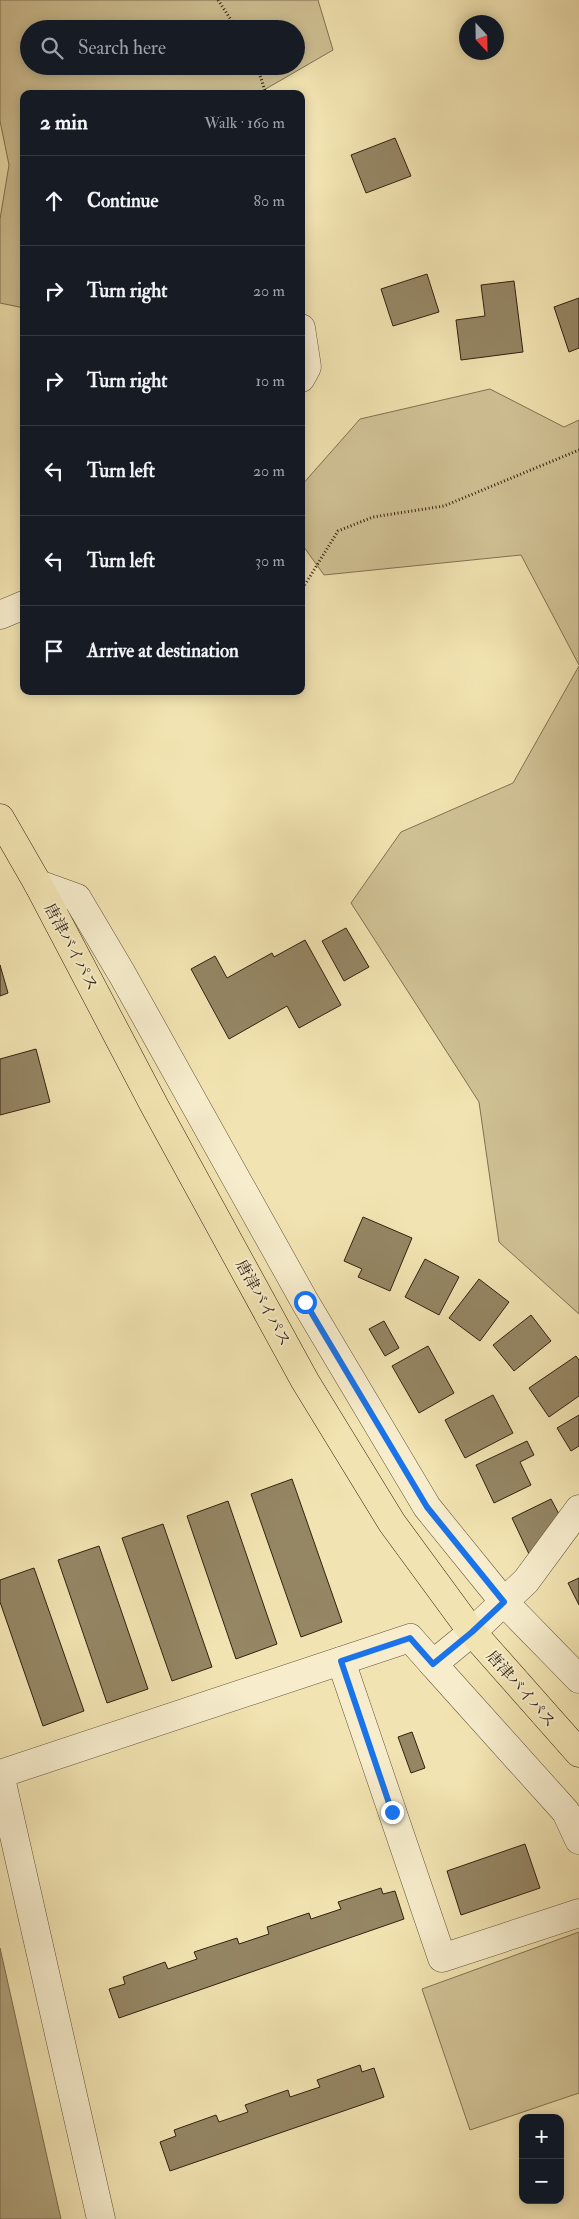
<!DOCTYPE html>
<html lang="en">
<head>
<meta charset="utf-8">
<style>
  body { margin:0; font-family:"IM FELL Double Pica","Noto Serif JP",serif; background:#242831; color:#f1f3f6 }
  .controls { position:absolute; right:15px; bottom:15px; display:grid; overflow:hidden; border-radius:10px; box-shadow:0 2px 12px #0003 }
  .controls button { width:45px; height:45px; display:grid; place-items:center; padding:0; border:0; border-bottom:1px solid #363941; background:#171b24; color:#f1f3f6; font:25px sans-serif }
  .compass { position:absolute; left:459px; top:15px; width:45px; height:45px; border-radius:50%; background:#171b24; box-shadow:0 2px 12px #0003; rotate:158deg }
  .stop { position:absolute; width:15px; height:15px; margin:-11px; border:4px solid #1a73e8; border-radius:50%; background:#fff }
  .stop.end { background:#1a73e8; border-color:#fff; box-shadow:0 1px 5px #0008 }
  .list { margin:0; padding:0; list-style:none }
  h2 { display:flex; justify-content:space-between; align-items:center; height:65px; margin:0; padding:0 20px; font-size:21px }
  h2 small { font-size:16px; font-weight:400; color:#9ea1a6 }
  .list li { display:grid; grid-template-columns:32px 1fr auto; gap:15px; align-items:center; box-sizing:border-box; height:90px; padding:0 20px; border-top:1px solid #363941 }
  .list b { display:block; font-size:19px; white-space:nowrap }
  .list em { font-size:16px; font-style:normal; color:#9ea1a6 }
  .icon { flex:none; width:28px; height:28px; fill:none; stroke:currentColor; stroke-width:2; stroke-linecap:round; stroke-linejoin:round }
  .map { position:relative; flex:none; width:579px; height:2219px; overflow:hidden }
  .search { position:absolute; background:#171b24; box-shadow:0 2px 12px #0003; left:20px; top:20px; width:285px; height:55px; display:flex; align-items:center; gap:12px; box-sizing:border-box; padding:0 18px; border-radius:28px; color:#9ea1a6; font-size:19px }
  .panel { position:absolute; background:#171b24; box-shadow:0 2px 12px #0003; left:20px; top:90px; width:285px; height:605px; border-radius:10px }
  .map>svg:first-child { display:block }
  .green { fill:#d1c396; stroke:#817253; fill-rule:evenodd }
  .water { fill:#b0a27b; stroke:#7d6e50 }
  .building { fill:#958664; stroke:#312110 }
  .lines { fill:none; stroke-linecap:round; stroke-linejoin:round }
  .minor-casing { stroke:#615238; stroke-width:29 }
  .highway-casing { stroke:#312110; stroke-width:29 }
  .path { stroke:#312110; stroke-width:3; stroke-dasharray:1 2.5; stroke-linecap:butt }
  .minor { stroke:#f7edcd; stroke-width:28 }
  .highway { stroke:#f2e4b2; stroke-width:28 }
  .route { stroke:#1a73e8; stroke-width:6 }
  .labels { text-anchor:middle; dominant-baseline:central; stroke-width:4; stroke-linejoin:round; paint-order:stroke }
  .street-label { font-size:16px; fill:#312110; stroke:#f7edcd }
</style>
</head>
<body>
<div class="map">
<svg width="579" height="2219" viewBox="0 0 579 2219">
  <rect width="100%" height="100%" fill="#f2e4b2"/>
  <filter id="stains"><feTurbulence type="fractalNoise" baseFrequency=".004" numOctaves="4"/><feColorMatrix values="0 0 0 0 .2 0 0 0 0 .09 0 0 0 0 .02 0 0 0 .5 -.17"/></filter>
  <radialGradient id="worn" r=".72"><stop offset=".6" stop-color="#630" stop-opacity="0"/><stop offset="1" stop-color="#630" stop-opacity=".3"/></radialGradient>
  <!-- green -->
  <g class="green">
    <path d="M0 0H318L333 50 257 94H24V308L0 303V219L9 165 0 121ZM29 29H296V66H29Z"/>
    <path d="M490 389 564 427 579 420V665L521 555 324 575 301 543V486L360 419Z"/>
    <path d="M579 666V1314L499 1242 479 1102 351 903 401 832 513 783Z"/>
    <path d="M579 1932V2093L470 2130 422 1989Z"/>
  </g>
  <!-- water -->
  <path class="water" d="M0 1948 61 2219H0Z"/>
  <!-- building -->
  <g class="building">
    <path d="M395 138 411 176 366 193 351 155Z"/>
    <path d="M427 274 439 312 393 326 381 289Z"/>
    <path d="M514 281 523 352 461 360 456 320 485 316 481 285Z"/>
    <path d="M579 298V348L569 352 554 307Z"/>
    <path d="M346 928 369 967 344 981 322 941Z"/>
    <path d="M305 940 341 1005 299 1028 287 1006 229 1039 191 969 215 956 227 978 272 953 274 957Z"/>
    <path d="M0 965 8 993 0 996Z"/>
    <path d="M36 1049 50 1102 0 1115V1059Z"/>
    <path d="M363 1217 412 1238 390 1291 358 1277 362 1269 344 1261Z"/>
    <path d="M425 1259 459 1277 439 1315 405 1297Z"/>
    <path d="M479 1279 509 1302 480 1341 449 1318Z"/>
    <path d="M531 1315 551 1341 514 1371 493 1345Z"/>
    <path d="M384 1321 399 1348 385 1356 369 1329Z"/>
    <path d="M428 1346 454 1393 419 1413 392 1366Z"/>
    <path d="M576 1356 579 1360V1396L549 1417 529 1388Z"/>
    <path d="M493 1395 513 1433 465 1458 445 1420Z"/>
    <path d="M579 1415V1446L571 1451 557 1428Z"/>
    <path d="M527 1441 534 1455 520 1462 531 1485 494 1503 476 1465Z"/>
    <path d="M292 1479 342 1622 301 1637 251 1494Z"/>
    <path d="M551 1499 560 1516 529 1554 512 1518Z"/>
    <path d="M228 1501 277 1644 236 1659 187 1516Z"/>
    <path d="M163 1524 212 1667 172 1681 122 1538Z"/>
    <path d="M99 1546 148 1689 107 1703 58 1560Z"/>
    <path d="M34 1568 84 1711 43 1726 0 1602V1580Z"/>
    <path d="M579 1578V1605L568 1583Z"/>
    <path d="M412 1732 425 1768 411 1773 398 1737Z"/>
    <path d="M525 1844 540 1888 461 1915 447 1871Z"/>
    <path d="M381 1888 383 1894 395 1891 404 1919 119 2018 109 1989 125 1984 123 1977 165 1962 168 1969 197 1959 194 1952 237 1938 239 1944 269 1934 267 1927 309 1913 311 1919 341 1909 338 1902Z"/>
    <path d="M360 2065 362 2072 374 2068 384 2097 170 2171 160 2142 176 2136 174 2130 216 2115 219 2122 248 2112 245 2105 288 2090 290 2097 320 2087 317 2080Z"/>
  </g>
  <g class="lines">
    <defs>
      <g id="minor">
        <path d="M301 328 307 367 301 378"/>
        <path d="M0 615 24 605"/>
        <path d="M38 884 77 898 122 974 305 1302 427 1507 504 1602 579 1679"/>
        <path d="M341 1661 442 1958 579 1913"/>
        <path d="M433 1664 566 1812 579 1840"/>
        <path d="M0 1774 410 1638 433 1664 472 1632 526 1581 579 1509"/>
        <path d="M0 1774 101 2219"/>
      </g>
      <path id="highway" d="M0 818 38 884 154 1105 305 1381 392 1523 472 1632 579 1753"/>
    </defs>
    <!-- minor casing -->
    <use href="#minor" class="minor-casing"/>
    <!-- highway casing -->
    <use href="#highway" class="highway-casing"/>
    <!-- path -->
    <g class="path">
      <path d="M218 0 237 29"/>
      <path d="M257 66 266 94"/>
      <path d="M301 591 338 531 373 517 444 506 579 450"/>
    </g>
    <!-- minor -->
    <use href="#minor" class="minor"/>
    <!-- highway -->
    <use href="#highway" class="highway"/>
  </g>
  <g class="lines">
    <!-- route -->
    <path class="route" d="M305 1302 427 1507 504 1602 472 1632 433 1664 410 1638 341 1661 392 1812"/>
  </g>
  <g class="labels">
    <!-- street labels -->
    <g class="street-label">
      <text transform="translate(71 947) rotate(62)">唐津バイパス</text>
      <text transform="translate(263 1303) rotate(61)">唐津バイパス</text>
      <text transform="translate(521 1689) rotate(49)">唐津バイパス</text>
    </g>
  </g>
  <rect width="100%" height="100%" filter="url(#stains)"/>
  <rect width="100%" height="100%" fill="url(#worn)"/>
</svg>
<div class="controls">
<button>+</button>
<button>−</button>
</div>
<svg class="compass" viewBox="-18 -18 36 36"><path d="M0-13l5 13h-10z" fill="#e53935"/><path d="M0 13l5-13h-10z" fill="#9ea1a6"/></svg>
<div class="stop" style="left:305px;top:1302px"></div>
<div class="stop end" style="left:392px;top:1812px"></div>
<div class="search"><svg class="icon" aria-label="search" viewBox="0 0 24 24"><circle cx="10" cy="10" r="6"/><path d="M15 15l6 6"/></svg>Search here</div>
<section class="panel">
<h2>2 min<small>Walk · 160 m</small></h2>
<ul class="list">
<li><svg class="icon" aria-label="ahead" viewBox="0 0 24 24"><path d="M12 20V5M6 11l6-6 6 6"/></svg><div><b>Continue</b></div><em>80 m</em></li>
<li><svg class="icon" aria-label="right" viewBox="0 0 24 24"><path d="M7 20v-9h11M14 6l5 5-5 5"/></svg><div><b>Turn right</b></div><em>20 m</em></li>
<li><svg class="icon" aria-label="right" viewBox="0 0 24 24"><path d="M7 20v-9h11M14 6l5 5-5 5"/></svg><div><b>Turn right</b></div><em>10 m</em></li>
<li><svg class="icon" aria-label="left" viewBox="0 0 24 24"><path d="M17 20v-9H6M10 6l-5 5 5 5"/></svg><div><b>Turn left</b></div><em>20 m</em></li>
<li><svg class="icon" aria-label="left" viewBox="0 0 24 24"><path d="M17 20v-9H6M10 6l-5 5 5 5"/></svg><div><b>Turn left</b></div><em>30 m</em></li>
<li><svg class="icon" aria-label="arrive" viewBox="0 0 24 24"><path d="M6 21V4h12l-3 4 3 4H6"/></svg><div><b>Arrive at destination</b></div></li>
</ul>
</section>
</div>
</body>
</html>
